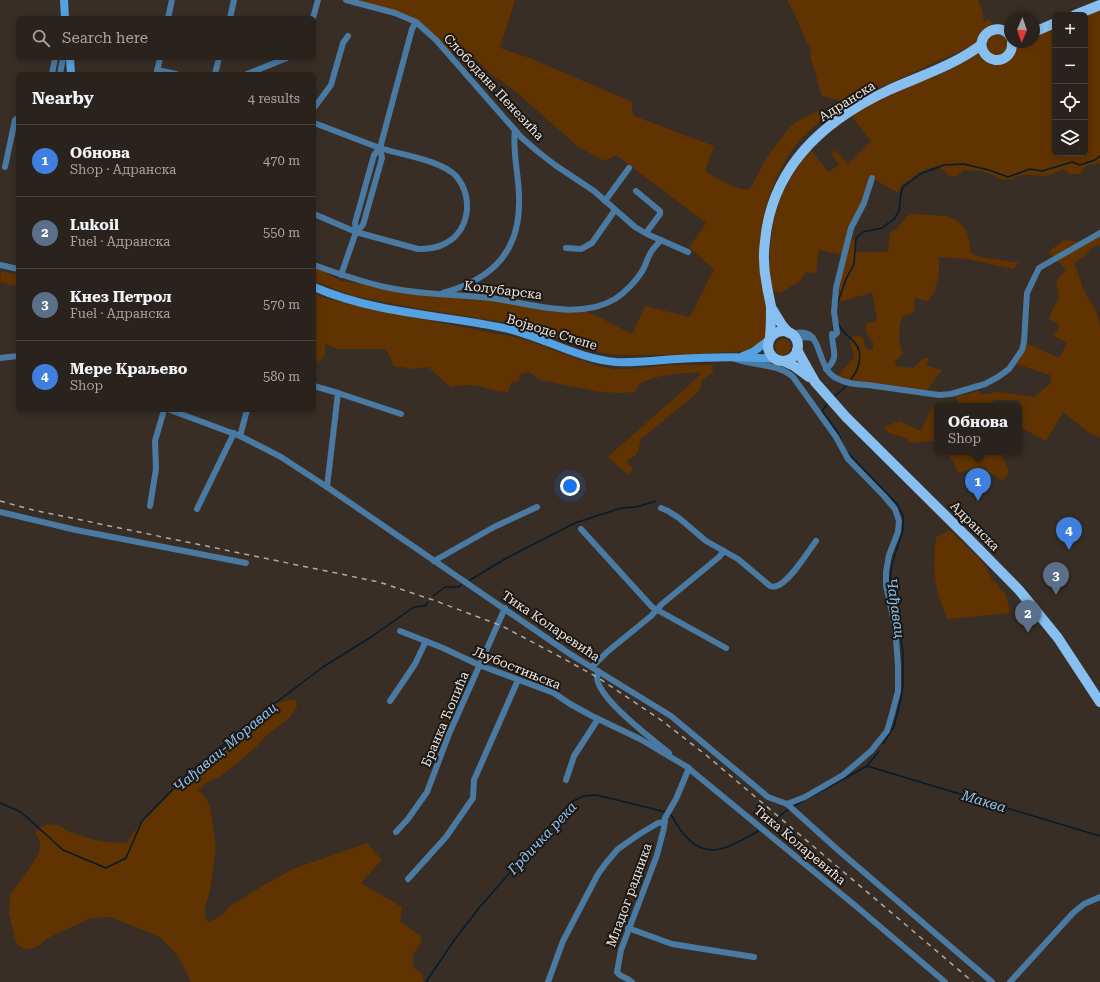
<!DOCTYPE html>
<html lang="en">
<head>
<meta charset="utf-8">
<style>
  body { margin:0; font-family:"Roboto Serif",serif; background:#362f29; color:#f1f3f6 }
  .controls { position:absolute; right:12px; top:12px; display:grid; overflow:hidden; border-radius:6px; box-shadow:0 2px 6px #0003 }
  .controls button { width:36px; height:36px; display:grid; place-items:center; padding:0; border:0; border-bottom:1px solid #463f3b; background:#2a221c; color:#f1f3f6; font:20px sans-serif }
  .compass { position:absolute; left:1004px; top:12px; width:36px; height:36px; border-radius:50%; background:#2a221c; box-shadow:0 2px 6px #0003; rotate:182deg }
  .you { position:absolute; left:570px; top:486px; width:14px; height:14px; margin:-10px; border:3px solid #fff; border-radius:50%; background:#1a73e8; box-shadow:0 0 0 6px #1a73e833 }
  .badge { display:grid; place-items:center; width:26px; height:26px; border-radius:50%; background:#7abef8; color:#fff; font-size:13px; font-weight:700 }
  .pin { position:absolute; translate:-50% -33px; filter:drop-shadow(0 1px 2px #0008) }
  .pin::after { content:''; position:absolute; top:21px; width:14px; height:12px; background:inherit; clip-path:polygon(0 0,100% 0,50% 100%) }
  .popup { position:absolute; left:934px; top:403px; width:88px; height:52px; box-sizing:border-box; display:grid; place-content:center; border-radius:6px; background:#2a221c; filter:drop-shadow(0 1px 3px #0005); font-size:13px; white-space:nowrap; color:#a5a4a3 }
  .popup b { font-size:15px; color:#f1f3f6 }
  .popup::after { content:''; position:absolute; left:50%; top:100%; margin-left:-8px; border:8px solid transparent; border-top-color:#2a221c }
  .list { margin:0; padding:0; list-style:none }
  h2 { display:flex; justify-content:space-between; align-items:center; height:52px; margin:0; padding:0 16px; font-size:17px }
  h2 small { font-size:13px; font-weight:400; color:#a5a4a3 }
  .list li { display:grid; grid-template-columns:26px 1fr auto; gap:12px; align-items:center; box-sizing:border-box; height:72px; padding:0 16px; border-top:1px solid #463f3b }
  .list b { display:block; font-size:15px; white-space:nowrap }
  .list p { margin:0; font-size:13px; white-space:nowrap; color:#a5a4a3 }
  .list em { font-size:13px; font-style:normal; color:#a5a4a3 }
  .icon { flex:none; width:22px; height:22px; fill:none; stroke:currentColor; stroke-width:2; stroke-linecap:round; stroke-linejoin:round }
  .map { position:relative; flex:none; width:1100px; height:982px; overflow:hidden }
  .search { position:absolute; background:#2a221c; box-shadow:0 2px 6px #0003; left:16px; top:16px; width:300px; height:44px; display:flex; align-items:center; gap:10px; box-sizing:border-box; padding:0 14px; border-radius:6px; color:#a5a4a3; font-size:15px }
  .panel { position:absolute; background:#2a221c; box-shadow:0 2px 6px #0003; left:16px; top:72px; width:300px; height:340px; border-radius:6px }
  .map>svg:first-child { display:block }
  .green { fill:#603300 }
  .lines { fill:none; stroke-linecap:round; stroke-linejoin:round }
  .stream { stroke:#041c2f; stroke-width:1.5 }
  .street { stroke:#4a79a1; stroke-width:6 }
  .secondary { stroke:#54a2e2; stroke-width:8 }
  .primary { stroke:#87bff0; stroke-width:10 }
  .rail { stroke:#b2aaa4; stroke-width:1.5; stroke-dasharray:5 5; stroke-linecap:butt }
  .labels { text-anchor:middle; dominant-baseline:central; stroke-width:4; stroke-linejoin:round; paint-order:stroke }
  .street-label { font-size:13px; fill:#eee7e2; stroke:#1c1713 }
  .water-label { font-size:14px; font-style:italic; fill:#8dc5f5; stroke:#1c1713 }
</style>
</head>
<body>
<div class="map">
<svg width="1100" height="982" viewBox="0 0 1100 982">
  <rect width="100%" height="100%" fill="#382e25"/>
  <!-- green -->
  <g class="green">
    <path d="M338 0H515L500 48 527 57 632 102V111L634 116 714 146 705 171C716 177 738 192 750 189L767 157 790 127 796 122 820 110 824 111 827 113V117C780 146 759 209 760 261 760 281 766 299 768 319 769 325 768 331 768 337L750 351 677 355H622L609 354 598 352 569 343 529 326 426 310 353 296 314 281V266L340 281 390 288 582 310 595 315 632 334 645 306 690 317 714 269 689 247 706 223 616 155 604 161 577 146 514 90 492 75 462 46 448 57C439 46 428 32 415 24 392 11 363 7 338 0Z"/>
    <path d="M787 0H978L982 10 984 22 989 19 995 29 982 41 867 94 850 103 822 96 811 59V51L794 13Z"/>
    <path d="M1100 5V165L1098 163C1088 165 1086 164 1080 174H1069L1063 169 1047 176 1022 175 1009 180 1000 179 991 174 981 171 964 170 957 176 950 177 943 170 936 166 919 172 911 179 901 185 898 193 872 178 848 243 856 238 855 252H888L890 233 897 228 907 216 913 214 947 216 954 219 961 224 966 230 969 239 971 252 976 256 1019 263 1013 269 968 259 939 257V274L935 291 929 300 926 301 915 298 914 312 909 315H903C898 326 898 343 903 354L894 362 896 366 913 368 924 358H928L927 366 942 370 925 393 835 378 854 358C854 351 850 346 850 338L854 336H861L864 339V343L868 350 873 349V342C868 337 865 332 866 324L877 320 872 293 838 302 834 300 844 255 819 250 816 273 806 272 800 281 780 293 773 291C766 269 771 221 780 199 786 184 796 170 805 156L811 150 828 172 839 165 831 153 835 150 848 164 871 141 848 112 953 62 973 58 971 52 982 48 1001 59 1012 42H1034V32L1055 23V153H1085V15Z"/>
    <path d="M993 32 1007 37 1009 45 1004 55 991 56 984 41Z"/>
    <path d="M1100 233V245L1093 247 1083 257 1074 263 1085 293 1096 310 1100 325V438L1088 432 1063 412 1046 441 1022 428 1019 400H995L987 406H964L960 404 955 397 979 391 980 395 998 392 1034 397 1051 383 1050 375 1013 363 1024 342 1059 358 1067 343 1054 336 1060 325 1049 319 1054 306 1059 297 1056 282 1066 269 1048 252 1064 240 1074 241 1080 243Z"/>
    <path d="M1 271 18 275 16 286 0 282Z"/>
    <path d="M314 294 322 297 363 308 520 338 598 366 615 369H629L671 365H712L713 372 701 381V387L696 394 641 439 638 451 635 456 626 461 633 469 628 475 608 457 688 386 700 375 699 372C685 373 650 375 640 384 638 386 636 390 635 392L621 393 601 392 540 380 529 372 520 374 519 381 511 383 508 392C494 392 482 385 467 385 462 385 457 386 451 387L428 367 413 369 394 366 386 349H337L325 343V354L319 362 314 359Z"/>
    <circle cx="783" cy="347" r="8"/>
    <path d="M932 407H937V444L932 441 909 443 907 438 888 433 884 427 899 421 921 431Z"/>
    <path d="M946 452H987L995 455H1002L1009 472 1003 481 987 471 986 468 981 467 958 473 953 461Z"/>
    <path d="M950 530 982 561 992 579 1006 595 1010 613 947 619C944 608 938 598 937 588 933 572 934 554 936 537Z"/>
    <path d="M288 700H296L297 707 290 717 267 735 254 749 221 776 206 783 198 791 203 794 210 806 216 847 210 891 205 907V917L209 922 221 916 230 906 266 884 293 869 367 843 382 860 361 883 402 907 400 921 421 936V942L413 955V966L422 974 424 982H191L178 956 160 937 110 917 91 918 48 938 35 948 24 949 16 943 9 913 10 894 23 878 39 853 40 841 35 832 47 824 59 825 67 831 91 839 107 842 126 843 142 821 189 773 274 704Z"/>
  </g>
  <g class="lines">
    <!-- stream -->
    <g class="stream">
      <path d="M838 302 846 279 854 264 856 238 863 232 882 228 894 219 899 211 901 193 903 187 920 174 944 165 964 164 989 170 1008 177 1030 169 1042 171 1072 162 1080 165 1095 160 1100 156"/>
      <path d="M839 324C841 333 850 336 855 343 864 354 859 370 851 379"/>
      <path d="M833 398 845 387"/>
      <path d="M828 403 822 411 838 433 842 442"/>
      <path d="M847 452 897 504 903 516V530L892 564 890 580 899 623 903 653V684L901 699 894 726 883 744"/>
      <path d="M470 580 505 559 575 523 621 508 636 507 656 501"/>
      <path d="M433 596 445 587H458L461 585"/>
      <path d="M867 766 1100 836"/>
      <path d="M0 803 21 812 63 850 106 868 126 858 142 821 189 773 258 716 323 667 371 637 414 607 425 606 428 602"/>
      <path d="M792 807 867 766 879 751"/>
      <path d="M670 814C674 818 676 824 680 829 704 864 728 848 758 831"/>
      <path d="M767 826C775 821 781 814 789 809"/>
      <path d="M426 982 455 939 479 908 571 802 584 796 596 795 666 812"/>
    </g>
    <!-- street -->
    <g class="street">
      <path d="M346 0 395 13 416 22 436 40 521 137 537 151 555 165 594 191 635 227 647 234 688 252"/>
      <path d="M168 18 172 0"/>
      <path d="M230 18 234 0"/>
      <path d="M313 18 318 0"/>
      <path d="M157 70 176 74"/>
      <path d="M157 72 160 58"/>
      <path d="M52 74 55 58"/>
      <path d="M60 74 63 58"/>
      <path d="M215 74 219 58"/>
      <path d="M247 74 287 58"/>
      <path d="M314 108 331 85 343 43 348 36"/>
      <path d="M314 123C336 131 358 140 380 148 401 155 441 160 456 176 475 198 469 234 442 245 434 249 426 249 418 249L356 232 314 214"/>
      <path d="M5 167 15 120 18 118"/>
      <path d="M636 191 660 211V214L646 233"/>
      <path d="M605 201 629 168"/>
      <path d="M356 232 363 225 382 158 380 148"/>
      <path d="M566 248 581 249 592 243 615 210"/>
      <path d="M0 265 18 269"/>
      <path d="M314 265C339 274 364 283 390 288 422 295 456 294 490 298 529 303 578 321 615 299 626 292 638 279 644 268 646 263 648 257 651 252 654 247 658 244 661 240"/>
      <path d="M341 275 356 232 355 223 374 155 380 148 412 29 416 22"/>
      <path d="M443 293C493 279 521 251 519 197 519 175 512 152 515 130"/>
      <path d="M792 334C825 324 814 367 836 378 848 385 862 384 875 386 896 389 918 392 939 395L951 394 985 384 998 377 1009 369 1022 350 1024 342 1027 293 1039 268 1100 233"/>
      <path d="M797 341 804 337 813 338"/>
      <path d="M0 358 18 356"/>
      <path d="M826 369C840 358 832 349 832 334L835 335 837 333 834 312 836 288 851 228 864 203 872 178"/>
      <path d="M314 386 338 393"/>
      <path d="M170 410 240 436 281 457 327 487 570 654 671 716 768 797 787 804 805 797 843 775 871 751 887 731 892 714 898 691V666L895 626 886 585V572L889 555 898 532 899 521 895 509 884 496 848 459 836 437 793 377C777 363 754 366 735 359"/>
      <path d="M240 436 247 410"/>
      <path d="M327 487 338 393 401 414"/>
      <path d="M150 506 156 469 155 441 164 410"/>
      <path d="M661 508 668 511 679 518 706 541 738 559 770 586C773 587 776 587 779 585 792 578 807 553 816 541"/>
      <path d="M197 509 234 433"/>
      <path d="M0 512 76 530 246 563"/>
      <path d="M581 529 652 607 726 648"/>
      <path d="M434 561 494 527 537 507"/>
      <path d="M400 631 443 648 479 665 554 693 570 704 592 716 640 739 689 768 676 799 665 818 664 828 657 855 621 950 617 972C621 978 627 977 632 982"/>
      <path d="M592 667 607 652 651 616 662 604 719 557 724 551"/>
      <path d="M598 671C598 673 597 675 597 677 597 698 652 739 669 753"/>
      <path d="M390 701 415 664 426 641"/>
      <path d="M687 767 857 907 945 982"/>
      <path d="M566 780 574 756 598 719"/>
      <path d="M787 804 838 850 992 982"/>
      <path d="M396 832 408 819 427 792 449 734 505 608"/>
      <path d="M408 879 446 837 473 798 474 780 518 680"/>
      <path d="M628 928 672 944 754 957"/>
      <path d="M548 982 563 941 598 874 606 863 618 849 638 835 658 823 665 822"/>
      <path d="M1010 982 1073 913 1084 904 1100 897"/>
    </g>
    <!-- secondary -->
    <g class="secondary">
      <path d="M64 0 65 18"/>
      <path d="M70 58 71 74"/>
      <path d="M314 287C376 314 444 315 509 329 545 338 579 359 616 362 637 363 657 360 677 359 709 357 742 356 774 359"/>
      <path d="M743 356 753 352 769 340"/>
    </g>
    <!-- primary -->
    <g class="primary">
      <path d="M1075 15 1100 5"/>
      <path d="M1034 32 1055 23"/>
      <path d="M1010 36C998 19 972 37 985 54 987 57 991 59 995 60 1006 61 1013 52 1012 42"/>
      <path d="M771 307 782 325 789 333"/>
      <circle cx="783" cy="346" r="15"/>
      <path d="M770 337C771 327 771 317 771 307 770 300 768 293 767 286 764 272 763 256 765 241 772 166 824 120 889 90 920 76 953 66 981 45"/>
      <path d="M797 350 815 382 846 417 968 538 1019 590 1058 638 1100 702"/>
      <path d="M783 361 794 366 809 377"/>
    </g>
    <!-- rail -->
    <path class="rail" d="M0 501 33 510 379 582 436 601 502 626 553 653 597 677 661 720 706 755 973 982"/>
  </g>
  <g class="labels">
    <!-- street labels -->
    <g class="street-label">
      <text transform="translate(494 87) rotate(47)">Слободана Пенезића</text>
      <text transform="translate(847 101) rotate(-32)">Адранска</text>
      <text transform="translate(503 290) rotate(7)">Колубарска</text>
      <text transform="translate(552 332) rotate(17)">Војводе Степе</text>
      <text transform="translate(975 526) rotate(45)">Адранска</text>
      <text transform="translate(551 626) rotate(34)">Тика Коларевића</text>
      <text transform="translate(517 668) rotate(22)">Љубостињска</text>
      <text transform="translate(445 719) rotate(-67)">Бранка Ћопића</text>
      <text transform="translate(800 845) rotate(40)">Тика Коларевића</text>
      <text transform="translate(629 895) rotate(-70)">Младог радника</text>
    </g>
    <!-- water labels -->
    <g class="water-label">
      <text transform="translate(896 608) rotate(82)">Чађавац</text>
      <text transform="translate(225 747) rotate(-40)">Чађавац-Моравац</text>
      <text transform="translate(984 801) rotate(17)">Маква</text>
      <text transform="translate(542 838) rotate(-47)">Грдичка река</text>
    </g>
  </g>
</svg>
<div class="controls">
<button>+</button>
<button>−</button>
<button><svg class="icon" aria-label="locate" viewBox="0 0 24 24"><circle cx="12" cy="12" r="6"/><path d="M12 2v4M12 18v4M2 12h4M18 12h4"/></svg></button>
<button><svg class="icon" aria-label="layers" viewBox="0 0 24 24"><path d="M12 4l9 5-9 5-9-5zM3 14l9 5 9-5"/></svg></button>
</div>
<svg class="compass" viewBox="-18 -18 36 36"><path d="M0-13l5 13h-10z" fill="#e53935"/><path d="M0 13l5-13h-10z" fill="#a5a4a3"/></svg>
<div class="you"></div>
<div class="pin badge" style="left:978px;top:501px;background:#3f7fe0">1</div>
<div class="popup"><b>Обнова</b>Shop</div>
<div class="pin badge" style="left:1028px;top:633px;background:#5c6f8a">2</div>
<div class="pin badge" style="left:1056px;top:595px;background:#5c6f8a">3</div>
<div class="pin badge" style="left:1069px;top:550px;background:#3f7fe0">4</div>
<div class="search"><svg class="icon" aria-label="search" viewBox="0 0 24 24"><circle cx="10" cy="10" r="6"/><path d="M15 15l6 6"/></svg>Search here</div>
<section class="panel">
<h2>Nearby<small>4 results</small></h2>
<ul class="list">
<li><span class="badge" style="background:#3f7fe0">1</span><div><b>Обнова</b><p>Shop · Адранска</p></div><em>470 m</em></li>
<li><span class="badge" style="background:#5c6f8a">2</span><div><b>Lukoil</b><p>Fuel · Адранска</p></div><em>550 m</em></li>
<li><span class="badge" style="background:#5c6f8a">3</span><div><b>Кнез Петрол</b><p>Fuel · Адранска</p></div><em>570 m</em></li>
<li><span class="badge" style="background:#3f7fe0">4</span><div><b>Мере Краљево</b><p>Shop</p></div><em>580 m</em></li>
</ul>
</section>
</div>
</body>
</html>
